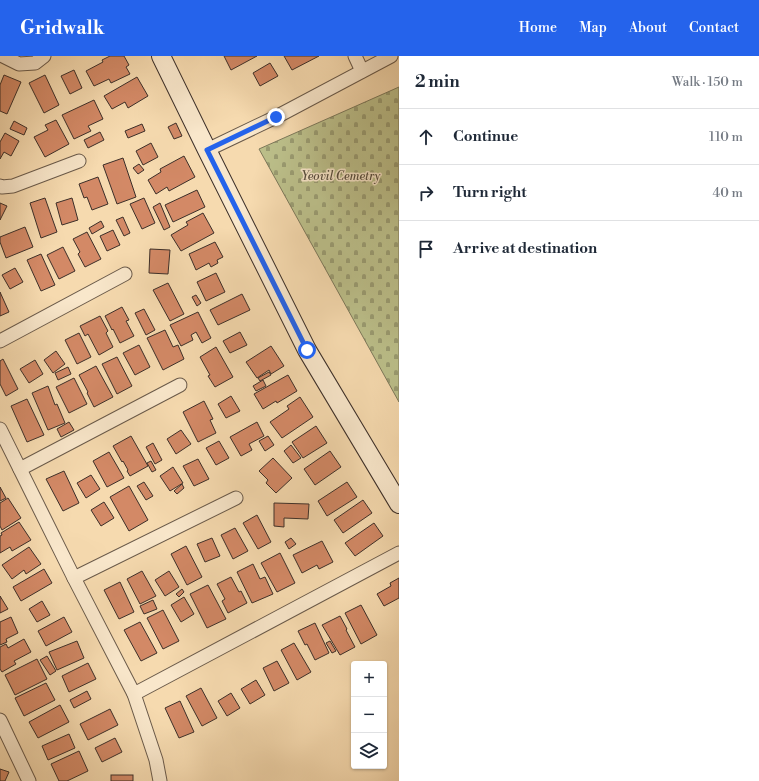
<!DOCTYPE html>
<html lang="en">
<head>
<meta charset="utf-8">
<style>
  body { margin:0; font-family:"Libre Bodoni",serif; background:#f6f6f7; color:#1f2937 }
  .controls { position:absolute; right:12px; bottom:12px; display:grid; overflow:hidden; border-radius:4px; box-shadow:0 1px 3px #0004 }
  .controls button { width:36px; height:36px; display:grid; place-items:center; padding:0; border:0; border-bottom:1px solid #e0e1e3; background:#fff; color:#1f2937; font:20px sans-serif }
  .stop { position:absolute; width:12px; height:12px; margin:-9px; border:3px solid #2563eb; border-radius:50%; background:#fff }
  .stop.end { background:#2563eb; border-color:#fff; box-shadow:0 1px 4px #0008 }
  .list { margin:0; padding:0; list-style:none }
  h2 { display:flex; justify-content:space-between; align-items:center; height:52px; margin:0; padding:0 16px; font-size:17px }
  h2 small { font-size:13px; font-weight:400; color:#747a83 }
  .list li { display:grid; grid-template-columns:26px 1fr auto; gap:12px; align-items:center; box-sizing:border-box; height:56px; padding:0 16px; border-top:1px solid #e0e1e3 }
  .list b { display:block; font-size:15px; white-space:nowrap }
  .list em { font-size:13px; font-style:normal; color:#747a83 }
  .icon { flex:none; width:22px; height:22px; fill:none; stroke:currentColor; stroke-width:2; stroke-linecap:round; stroke-linejoin:round }
  .map { position:relative; flex:none; width:399px; height:725px; overflow:hidden }
  header { display:flex; align-items:center; gap:24px; box-sizing:border-box; height:56px; padding:0 20px; background:#2563eb; color:#fff }
  header strong { font-size:19px }
  nav { display:flex; gap:22px; margin-inline-start:auto; font-size:14px }
  main { display:flex }
  aside { flex:1; background:#fff }
  .map>svg:first-child { display:block }
  .cemetery { fill:url(#cemetery-stones); stroke:#7c785a }
  .building { fill:#d38966; stroke:#3c2f29 }
  .lines { fill:none; stroke-linecap:round; stroke-linejoin:round }
  .street-casing { stroke:#6a5a4a; stroke-width:15 }
  .secondary-casing { stroke:#3c2f29; stroke-width:20 }
  .street { stroke:#f9e7cb; stroke-width:13 }
  .secondary { stroke:#f9e7cb; stroke-width:18 }
  .route { stroke:#2563eb; stroke-width:5 }
  .labels { text-anchor:middle; dominant-baseline:central; stroke-width:3; stroke-linejoin:round; paint-order:stroke }
  .park-label { font-size:12px; font-style:italic; fill:#564c3d; stroke:#f9e7cb }
</style>
</head>
<body>
<header>
<strong>Gridwalk</strong>
<nav><a>Home</a><a>Map</a><a>About</a><a>Contact</a></nav>
</header>
<main>
<div class="map">
<svg width="399" height="725" viewBox="0 0 399 725">
  <defs>
    <pattern id="cemetery-stones" width="16" height="16" patternUnits="userSpaceOnUse"><rect width="16" height="16" fill="#bcc08b"/><path d="M2 7V4a2 2 0 0 1 4 0v3zM10 15v-3a2 2 0 0 1 4 0v3z" fill="#9a9c72"/></pattern>
  </defs>
  <rect width="100%" height="100%" fill="#f6daaf"/>
  <filter id="stains"><feTurbulence type="fractalNoise" baseFrequency=".005" numOctaves="4"/><feColorMatrix values="0 0 0 0 .2 0 0 0 0 .09 0 0 0 0 .02 0 0 0 .5 -.17"/></filter>
  <radialGradient id="worn" r=".72"><stop offset=".6" stop-color="#630" stop-opacity="0"/><stop offset="1" stop-color="#630" stop-opacity=".3"/></radialGradient>
  <!-- cemetery -->
  <path class="cemetery" d="M399 31V346L259 93Z"/>
  <!-- building -->
  <g class="building">
    <path d="M110 0H124L129 9 126 11 130 18 111 27 109 23 94 30 86 15 103 6 102 4Z"/>
    <path d="M224 0H257L231 14Z"/>
    <path d="M284 0H319L292 14Z"/>
    <path d="M270 7 278 20 260 30 253 17Z"/>
    <path d="M74 14 82 32 70 38 61 20Z"/>
    <path d="M4 19 21 26 7 58 0 55V29Z"/>
    <path d="M45 19 59 49 44 57 29 27Z"/>
    <path d="M137 21 148 40 128 52 125 46 112 53 104 40Z"/>
    <path d="M94 44 103 63 88 70 91 75 74 83 62 59Z"/>
    <path d="M56 64 69 88 45 101 34 81 48 74 45 69Z"/>
    <path d="M14 65 27 72 24 79 10 73Z"/>
    <path d="M176 67 182 80 174 83 168 71Z"/>
    <path d="M142 68 145 75 128 82 125 75Z"/>
    <path d="M100 76 104 84 88 92 84 84Z"/>
    <path d="M5 77 19 85 11 100 4 96 0 103V86Z"/>
    <path d="M151 87 158 101 143 109 136 95Z"/>
    <path d="M184 100 195 121 169 135 167 131 156 138 148 124 161 116 160 113Z"/>
    <path d="M123 102 136 141 117 148 103 109Z"/>
    <path d="M139 108 144 114 138 118 133 112Z"/>
    <path d="M98 121 108 148 92 154 87 141 84 142 79 128Z"/>
    <path d="M197 134 205 151 173 166 165 149Z"/>
    <path d="M45 142 57 176 41 182 30 147Z"/>
    <path d="M72 142 78 164 62 169 56 147Z"/>
    <path d="M144 142 155 167 142 173 130 148Z"/>
    <path d="M0 147 7 150 0 164Z"/>
    <path d="M160 147 170 171 164 174 153 151Z"/>
    <path d="M203 157 214 177 181 195 171 179 188 169 186 166Z"/>
    <path d="M123 161 130 177 124 180 116 164Z"/>
    <path d="M101 165 104 171 92 178 89 172Z"/>
    <path d="M25 171 33 191 6 202 0 186V181Z"/>
    <path d="M113 174 120 189 107 195 100 180Z"/>
    <path d="M87 176 101 203 85 211 78 198 80 196 73 183Z"/>
    <path d="M215 186 223 201 217 204 218 207 211 211 209 207 196 214 189 198Z"/>
    <path d="M63 191 75 215 59 223 47 199Z"/>
    <path d="M150 193 170 194 168 218 149 217Z"/>
    <path d="M41 198 55 229 41 235 27 204Z"/>
    <path d="M15 212 23 226 10 233 2 219Z"/>
    <path d="M216 217 225 236 206 245 197 226Z"/>
    <path d="M168 227 184 258 170 265 153 234Z"/>
    <path d="M0 236 9 256 0 260Z"/>
    <path d="M242 238 250 254 218 269 210 254Z"/>
    <path d="M196 239 201 247 197 250 192 241Z"/>
    <path d="M122 251 129 264 126 265 134 280 120 287 113 273 112 274 105 260Z"/>
    <path d="M144 253 155 274 146 279 135 257Z"/>
    <path d="M198 256 211 282 202 287 196 276 191 279 193 284 181 290 170 269Z"/>
    <path d="M100 260 108 275 106 277 113 291 99 299 88 278 85 280 80 270Z"/>
    <path d="M165 274 173 291 178 289 184 303 163 314 147 282Z"/>
    <path d="M240 276 247 289 230 297 223 285Z"/>
    <path d="M79 277 91 301 77 308 65 284Z"/>
    <path d="M139 289 150 311 135 319 123 297Z"/>
    <path d="M271 290 284 310 271 318 269 314 257 322 246 306Z"/>
    <path d="M216 291 233 321 215 331 208 320 210 319 200 301Z"/>
    <path d="M56 295 65 308 53 317 44 304Z"/>
    <path d="M117 301 132 330 117 338 102 308Z"/>
    <path d="M3 303 18 333 6 340 0 328V305Z"/>
    <path d="M35 304 43 318 29 327 20 313Z"/>
    <path d="M96 310 113 341 94 351 87 337 88 336 79 319Z"/>
    <path d="M68 311 71 318 58 324 55 317Z"/>
    <path d="M269 316 271 319 260 325 258 322Z"/>
    <path d="M288 319 297 335 277 347 276 345 263 353 254 338Z"/>
    <path d="M74 322 87 348 69 357 56 331Z"/>
    <path d="M263 324 266 330 256 335 253 330Z"/>
    <path d="M48 330 55 349 57 348 65 367 48 374 32 337Z"/>
    <path d="M231 340 240 355 226 362 218 348Z"/>
    <path d="M300 341 313 361 282 382 270 366 289 353 287 350Z"/>
    <path d="M27 343 44 379 27 386 11 350Z"/>
    <path d="M204 345 213 363 210 364 216 377 198 386 183 356Z"/>
    <path d="M69 366 74 374 61 381 57 373Z"/>
    <path d="M257 366 264 380 249 388 252 394 241 400 230 381Z"/>
    <path d="M316 370 327 387 303 402 292 386Z"/>
    <path d="M181 374 191 388 176 398 167 383Z"/>
    <path d="M131 380 148 410 130 420 127 415 128 414 123 405 122 406 113 390Z"/>
    <path d="M268 380 274 389 265 395 259 385Z"/>
    <path d="M219 385 229 402 216 409 206 392Z"/>
    <path d="M153 387 162 404 155 408 146 391Z"/>
    <path d="M291 389 301 402 293 407 284 395Z"/>
    <path d="M330 395 341 411 315 429 304 413Z"/>
    <path d="M109 396 124 422 107 431 93 405Z"/>
    <path d="M273 402 292 422 276 437 266 427 268 424 259 415Z"/>
    <path d="M198 403 209 423 194 430 183 410Z"/>
    <path d="M151 405 156 414 152 416 147 407Z"/>
    <path d="M173 411 183 427 170 435 160 420Z"/>
    <path d="M64 415 79 447 63 455 46 423Z"/>
    <path d="M91 419 100 433 86 442 77 427Z"/>
    <path d="M144 426 153 440 146 444 137 430Z"/>
    <path d="M347 426 357 441 327 460 318 445Z"/>
    <path d="M182 428 184 432 177 438 174 435Z"/>
    <path d="M129 430 148 464 129 475 110 441Z"/>
    <path d="M0 431 6 442 0 445Z"/>
    <path d="M8 442 21 462 2 474 0 470V447Z"/>
    <path d="M363 444 372 457 343 477 334 464Z"/>
    <path d="M104 446 114 462 101 470 91 454Z"/>
    <path d="M274 447 309 448 308 463 284 462V471L274 470Z"/>
    <path d="M257 459 271 486 258 493 243 467Z"/>
    <path d="M19 466 31 484 12 495 10 491 0 497V480L2 479 1 477Z"/>
    <path d="M374 467 383 480 355 500 345 487Z"/>
    <path d="M235 472 248 495 233 503 221 479Z"/>
    <path d="M212 482 220 500 205 506 197 488Z"/>
    <path d="M291 482 296 488 289 493 285 486Z"/>
    <path d="M322 485 333 506 319 513 317 509 302 517 293 499Z"/>
    <path d="M186 490 202 521 187 529 171 498Z"/>
    <path d="M29 491 41 508 26 518 24 514 12 523 2 509Z"/>
    <path d="M280 497 295 527 277 536 261 507Z"/>
    <path d="M253 508 260 523 265 521 273 538 252 547 237 516Z"/>
    <path d="M44 513 52 527 21 545 13 531Z"/>
    <path d="M142 515 156 540 140 548 127 523Z"/>
    <path d="M169 515 179 531 165 540 155 524Z"/>
    <path d="M231 521 239 536 241 535 247 547 228 557 222 545 225 543 217 528Z"/>
    <path d="M399 522V542L384 550 377 538 391 530 390 527Z"/>
    <path d="M120 526 134 556 119 563 104 534Z"/>
    <path d="M208 529 226 563 207 572 190 538Z"/>
    <path d="M182 533 184 536 179 541 176 538Z"/>
    <path d="M0 540 8 553 0 557Z"/>
    <path d="M184 541 194 558 181 566 171 549Z"/>
    <path d="M153 544 157 553 144 558 140 550Z"/>
    <path d="M42 545 50 559 37 566 29 553Z"/>
    <path d="M361 549 377 579 361 588 345 557Z"/>
    <path d="M163 554 179 585 163 593 147 562Z"/>
    <path d="M340 560 347 573 346 574 355 591 340 599 322 569Z"/>
    <path d="M11 561 18 577 6 583 7 586 0 589V566Z"/>
    <path d="M64 561 72 576 46 590 38 575Z"/>
    <path d="M140 566 157 597 141 605 124 574Z"/>
    <path d="M315 567 329 597 315 604 307 588 305 589 298 575Z"/>
    <path d="M24 583 31 596 14 605 16 608 2 616 0 613V591L6 588 8 592Z"/>
    <path d="M77 585 84 602 57 614 49 596Z"/>
    <path d="M330 585 336 595 332 597 326 587Z"/>
    <path d="M294 587 311 616 297 624 281 594Z"/>
    <path d="M47 600 56 615 50 619 40 604Z"/>
    <path d="M37 603 47 623 15 639 5 619Z"/>
    <path d="M277 605 289 627 274 635 263 612Z"/>
    <path d="M88 607 96 623 69 636 62 620Z"/>
    <path d="M256 624 265 639 250 648 241 633Z"/>
    <path d="M46 627 55 644 24 660 15 642Z"/>
    <path d="M201 632 217 662 202 670 186 640Z"/>
    <path d="M87 635 91 643 74 652 70 644Z"/>
    <path d="M231 637 240 652 227 660 218 645Z"/>
    <path d="M180 645 194 676 179 682 165 652Z"/>
    <path d="M60 649 69 666 38 682 29 666Z"/>
    <path d="M110 653 118 669 88 684 80 668Z"/>
    <path d="M69 678 75 692 48 704 42 690Z"/>
    <path d="M115 682 122 696 102 706 95 692Z"/>
    <path d="M79 695 88 715 67 725H59L51 708Z"/>
    <path d="M0 713 9 716 5 725H0Z"/>
    <rect x="111" y="719" width="22" height="6"/>
  </g>
  <g class="lines">
    <defs>
      <g id="street">
        <path d="M3 0 19 8 35 7 44 0"/>
        <path d="M355 0 362 15"/>
        <path d="M207 94 276 61 391 0"/>
        <path d="M0 130 2 131 13 130 79 105"/>
        <path d="M0 285 125 218"/>
        <path d="M0 373 74 522 134 638 399 497"/>
        <path d="M20 413 180 329"/>
        <path d="M74 522 236 442"/>
        <path d="M134 638 156 704 160 725"/>
        <path d="M0 664 29 725"/>
      </g>
      <path id="secondary" d="M161 0 207 94 307 294 399 448"/>
    </defs>
    <!-- street casing -->
    <use href="#street" class="street-casing"/>
    <!-- secondary casing -->
    <use href="#secondary" class="secondary-casing"/>
    <!-- street -->
    <use href="#street" class="street"/>
    <!-- secondary -->
    <use href="#secondary" class="secondary"/>
  </g>
  <g class="lines">
    <!-- route -->
    <path class="route" d="M276 61 207 94 307 294"/>
  </g>
  <g class="labels">
    <!-- park labels -->
    <g class="park-label">
      <text x="341" y="120">Yeovil Cemetry</text>
    </g>
  </g>
  <rect width="100%" height="100%" filter="url(#stains)"/>
  <rect width="100%" height="100%" fill="url(#worn)"/>
</svg>
<div class="controls">
<button>+</button>
<button>−</button>
<button><svg class="icon" aria-label="layers" viewBox="0 0 24 24"><path d="M12 4l9 5-9 5-9-5zM3 14l9 5 9-5"/></svg></button>
</div>
<div class="stop" style="left:307px;top:294px"></div>
<div class="stop end" style="left:276px;top:61px"></div>
</div>
<aside>
<h2>2 min<small>Walk · 150 m</small></h2>
<ul class="list">
<li><svg class="icon" aria-label="ahead" viewBox="0 0 24 24"><path d="M12 20V5M6 11l6-6 6 6"/></svg><div><b>Continue</b></div><em>110 m</em></li>
<li><svg class="icon" aria-label="right" viewBox="0 0 24 24"><path d="M7 20v-9h11M14 6l5 5-5 5"/></svg><div><b>Turn right</b></div><em>40 m</em></li>
<li><svg class="icon" aria-label="arrive" viewBox="0 0 24 24"><path d="M6 21V4h12l-3 4 3 4H6"/></svg><div><b>Arrive at destination</b></div></li>
</ul>
</aside>
</main>
</body>
</html>
